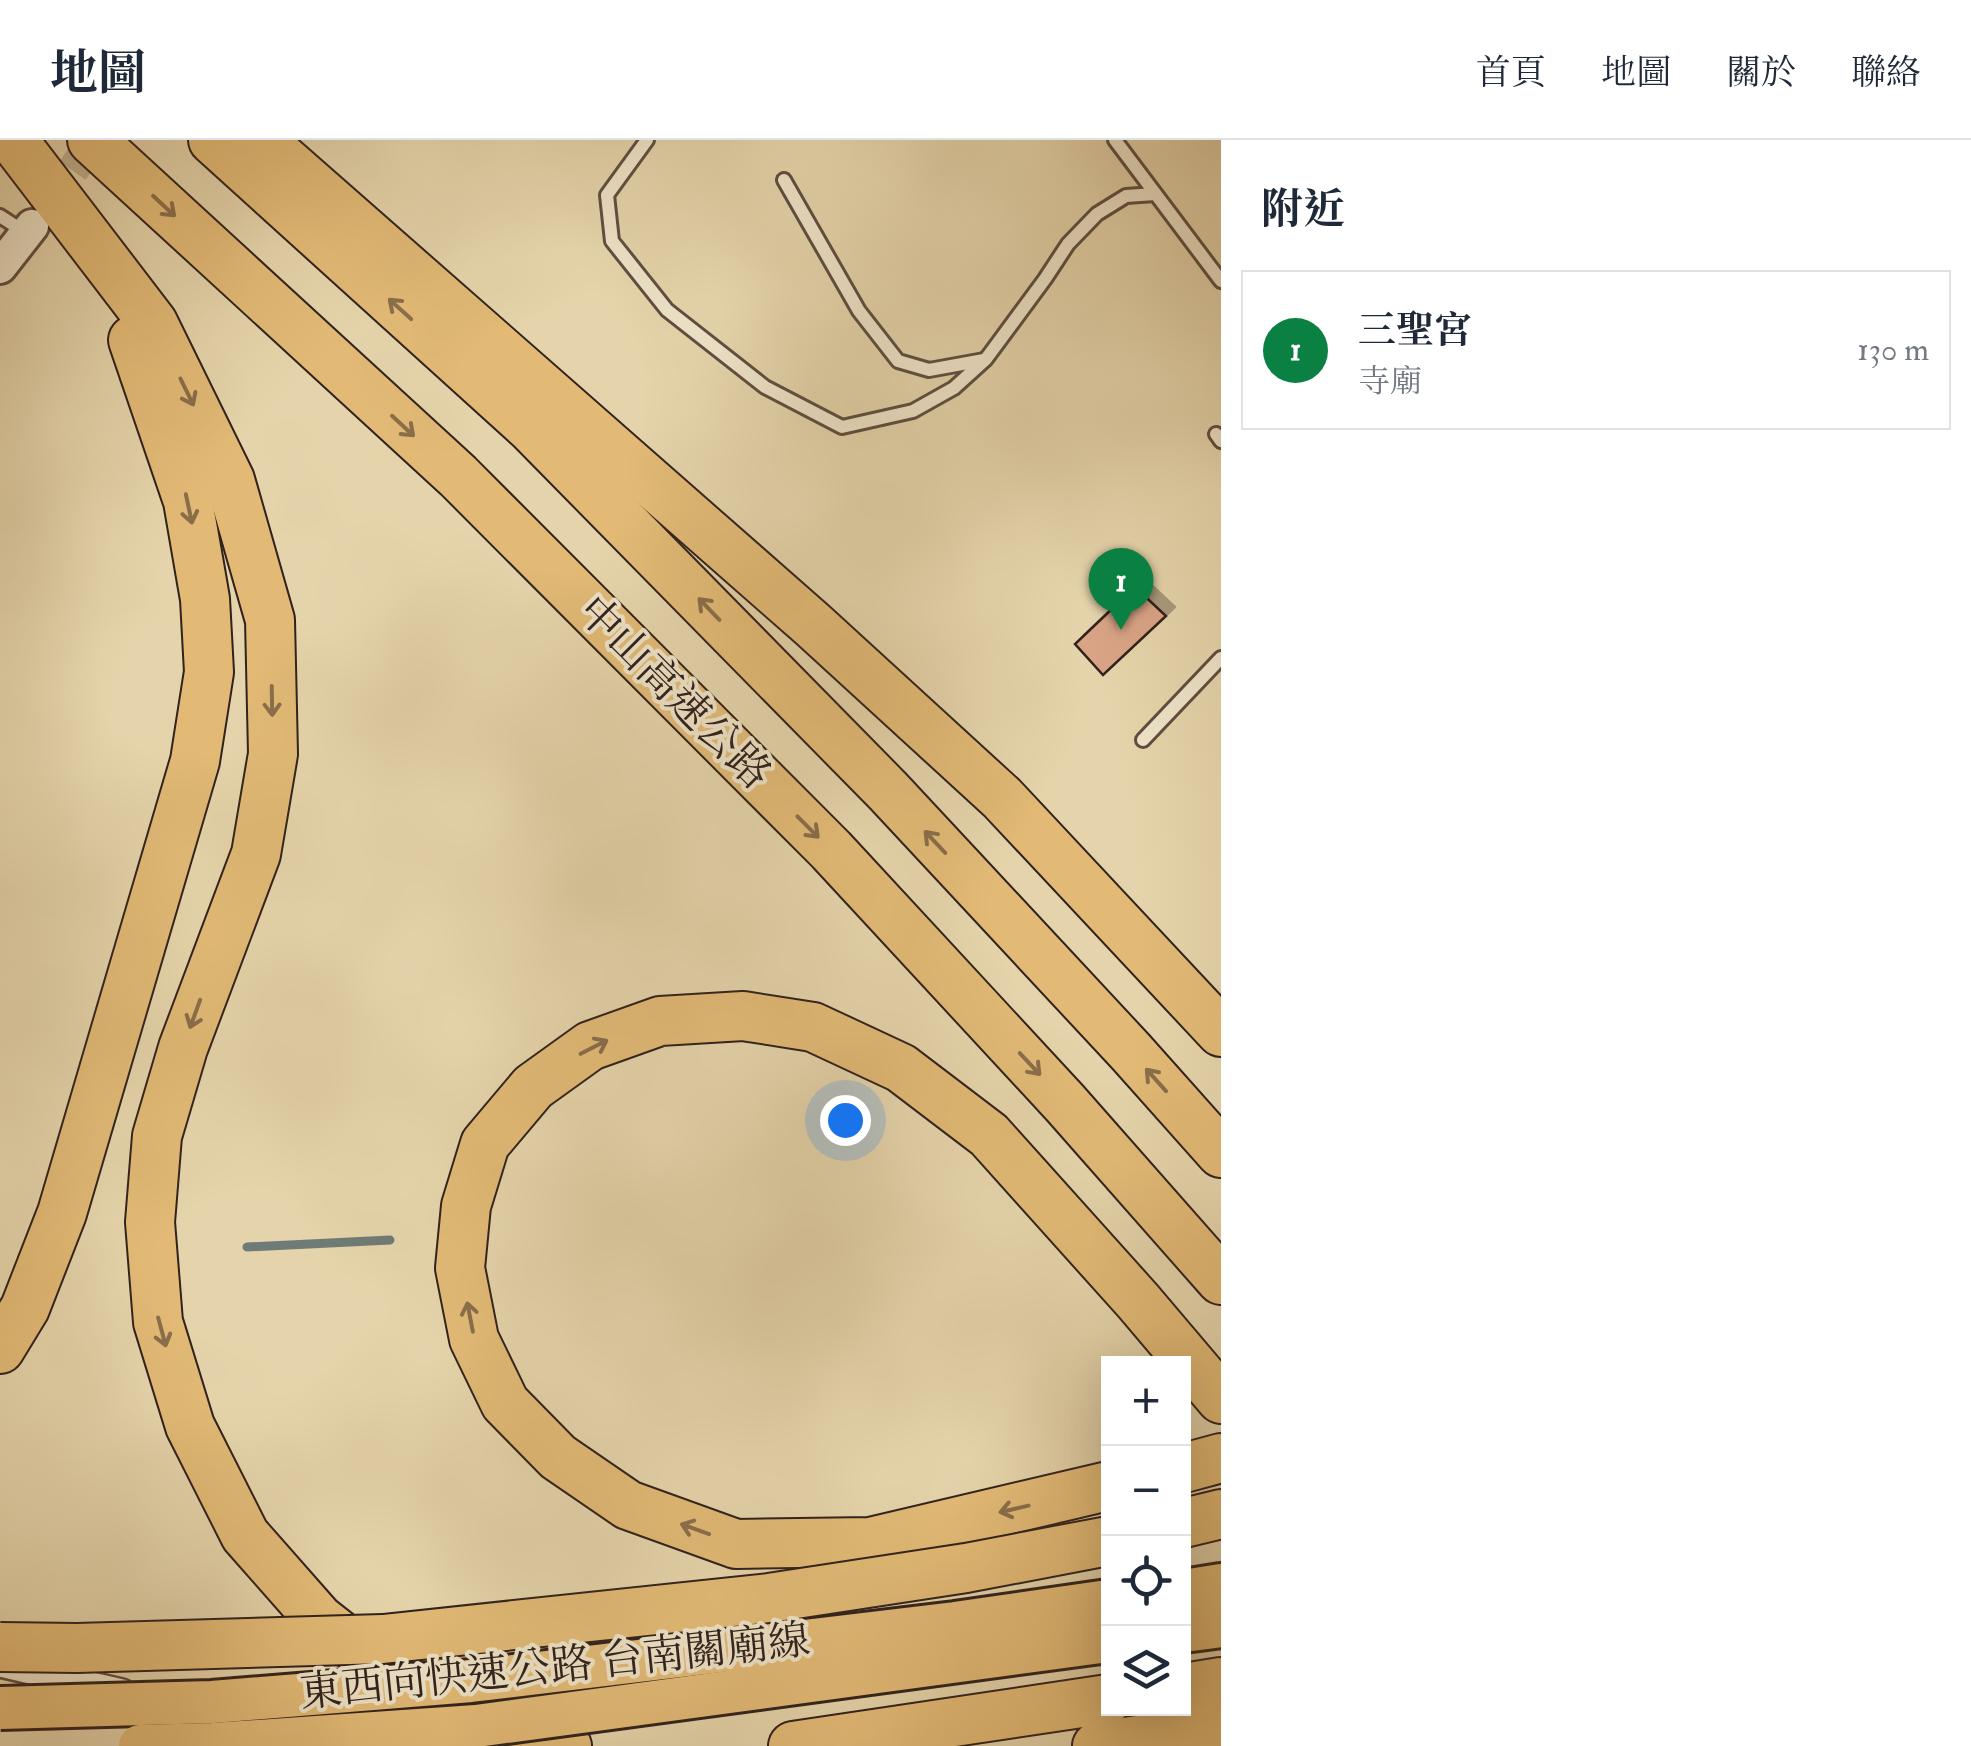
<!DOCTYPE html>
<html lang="zh-TW">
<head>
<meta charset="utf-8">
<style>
  body { margin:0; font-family:"IM FELL Double Pica","Noto Serif TC",serif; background:#f2f2f3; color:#1f2937 }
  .controls { position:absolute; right:30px; bottom:30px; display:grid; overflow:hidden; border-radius:0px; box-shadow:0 10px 40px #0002 }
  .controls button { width:90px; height:90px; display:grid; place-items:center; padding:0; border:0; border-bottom:2px solid #e0e1e3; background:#fff; color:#1f2937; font:50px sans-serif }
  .you { position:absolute; left:845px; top:980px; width:35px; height:35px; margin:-25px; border:8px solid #fff; border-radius:50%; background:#1a73e8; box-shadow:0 0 0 15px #1a73e833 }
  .badge { display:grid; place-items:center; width:65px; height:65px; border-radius:50%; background:#0b8043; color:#fff; font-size:32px; font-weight:700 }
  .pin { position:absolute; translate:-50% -82px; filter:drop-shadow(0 2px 5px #0008) }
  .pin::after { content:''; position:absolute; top:52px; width:35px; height:30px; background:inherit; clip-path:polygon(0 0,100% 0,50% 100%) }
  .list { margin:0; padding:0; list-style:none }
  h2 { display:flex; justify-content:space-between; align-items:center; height:130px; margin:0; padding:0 40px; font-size:42px }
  h2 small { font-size:32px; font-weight:400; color:#747a83 }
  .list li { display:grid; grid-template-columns:65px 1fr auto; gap:30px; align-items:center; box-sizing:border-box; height:160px; margin:0 20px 20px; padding:0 20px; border:2px solid #e0e1e3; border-radius:0px }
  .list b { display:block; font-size:38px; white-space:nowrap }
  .list p { margin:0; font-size:32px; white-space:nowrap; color:#747a83 }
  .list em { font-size:32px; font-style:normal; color:#747a83 }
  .icon { flex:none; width:55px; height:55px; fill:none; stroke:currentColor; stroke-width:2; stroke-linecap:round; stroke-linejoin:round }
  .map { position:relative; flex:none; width:1221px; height:1606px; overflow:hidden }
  header { display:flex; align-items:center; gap:60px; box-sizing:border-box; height:140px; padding:0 50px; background:#fff; border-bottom:2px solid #e0e1e3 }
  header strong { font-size:48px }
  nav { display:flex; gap:55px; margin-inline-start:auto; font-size:35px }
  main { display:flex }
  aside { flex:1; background:#fff }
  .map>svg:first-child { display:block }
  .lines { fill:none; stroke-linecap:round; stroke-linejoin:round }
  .stream { stroke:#6f7b76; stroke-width:9 }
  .building { fill:#d9a486; stroke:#31221d; stroke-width:2.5; filter:url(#shadow) }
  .tertiary-tunnel { stroke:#c1b08f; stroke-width:32; stroke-dasharray:32 16; stroke-linecap:butt }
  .service-casing { stroke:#5e4e40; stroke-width:18 }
  .minor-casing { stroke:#5e4e40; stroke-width:30 }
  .tertiary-casing { stroke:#5e4e40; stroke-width:38 }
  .trunk-casing { stroke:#31221d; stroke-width:48 }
  .motorway-casing { stroke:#31221d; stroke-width:52 }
  .service { stroke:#eee3c8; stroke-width:12 }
  .minor { stroke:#eee3c8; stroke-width:25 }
  .tertiary { stroke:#eee3c8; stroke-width:32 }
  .trunk { stroke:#e2ba76; stroke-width:42 }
  .motorway { stroke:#e2ba76; stroke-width:48 }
  .trunk-bridge-casing { stroke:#31221d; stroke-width:48; stroke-linecap:butt }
  .motorway-bridge-casing { stroke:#31221d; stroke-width:52; stroke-linecap:butt }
  .trunk-bridge { stroke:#e2ba76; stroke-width:42 }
  .motorway-bridge { stroke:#e2ba76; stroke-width:48 }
  .oneway { stroke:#8a6e4a }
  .labels { text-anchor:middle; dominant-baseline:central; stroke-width:8; stroke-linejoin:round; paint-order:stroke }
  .street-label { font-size:42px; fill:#31221d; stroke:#eee3c8 }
</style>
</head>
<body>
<header>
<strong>地圖</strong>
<nav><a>首頁</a><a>地圖</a><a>關於</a><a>聯絡</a></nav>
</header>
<main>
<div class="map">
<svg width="1221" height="1606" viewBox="0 0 1221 1606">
  <defs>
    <filter id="shadow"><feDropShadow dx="9" dy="-9" stdDeviation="0" flood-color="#0004"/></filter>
  </defs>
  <rect width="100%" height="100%" fill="#e5d4ab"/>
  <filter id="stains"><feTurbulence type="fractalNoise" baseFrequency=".002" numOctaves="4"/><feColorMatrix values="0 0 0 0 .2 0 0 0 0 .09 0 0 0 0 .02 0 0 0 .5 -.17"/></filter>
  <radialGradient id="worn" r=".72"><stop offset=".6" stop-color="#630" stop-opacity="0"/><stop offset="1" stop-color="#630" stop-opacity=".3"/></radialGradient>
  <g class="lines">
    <!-- stream -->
    <path class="stream" d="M247 1107 390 1100"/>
  </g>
  <!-- building -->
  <path class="building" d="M1135 447 1166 476 1103 535 1075 504Z"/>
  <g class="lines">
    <!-- tertiary-tunnel -->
    <path class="tertiary-tunnel" d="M45 70 94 0"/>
    <defs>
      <g id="service">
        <path d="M647 0 607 55 612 101 667 170 765 247 842 287 913 271 954 248 986 219 1045 139 1068 104 1097 74 1126 56 1155 54"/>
        <path d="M1115 0 1221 141"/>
        <path d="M784 40 859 171 898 221 929 230 984 220"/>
        <path d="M0 76 26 93"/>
        <path d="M1216 294 1221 301"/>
        <path d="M1143 600 1221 518"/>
      </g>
      <path id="minor" d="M0 1524 122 1552"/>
      <path id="tertiary" d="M0 127 32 86"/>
      <g id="trunk">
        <path d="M1184 1451 1221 1445"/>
        <path d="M1184 1491 1221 1486"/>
      </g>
      <g id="motorway">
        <path d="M13 0 153 183 230 340 270 480 273 614 256 714 183 908 157 996 150 1082 158 1182 190 1286 245 1395 319 1479 389 1534 496 1591 567 1606"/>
        <path d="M92 0 458 336 831 710 1065 963 1221 1140"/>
        <path d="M213 0 531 288 888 651 1131 912 1221 1013"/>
        <path d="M261 0 813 485 1002 658 1221 892"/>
        <path d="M0 1209 25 1168 62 1073 195 621 209 532 205 459 188 361 133 200"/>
        <path d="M1184 1328 1221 1318"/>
        <path d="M1108 1346 870 1402 736 1404 628 1365 558 1317 505 1263 474 1199 460 1128 466 1066 485 1004 533 947 590 906 660 881 743 876 813 887 901 928 989 995 1138 1161 1221 1259"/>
        <path d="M1184 1383 1221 1374"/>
        <path d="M1184 1548 1221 1542"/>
        <path d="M793 1606 1108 1559"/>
        <path d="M1097 1606 1221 1588"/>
      </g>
    </defs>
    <!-- service casing -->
    <use href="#service" class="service-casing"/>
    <!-- minor casing -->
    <use href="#minor" class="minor-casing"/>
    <!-- tertiary casing -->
    <use href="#tertiary" class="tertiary-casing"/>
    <!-- trunk casing -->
    <use href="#trunk" class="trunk-casing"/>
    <!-- motorway casing -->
    <use href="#motorway" class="motorway-casing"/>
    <!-- service -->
    <use href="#service" class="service"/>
    <!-- minor -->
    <use href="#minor" class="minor"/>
    <!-- tertiary -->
    <use href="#tertiary" class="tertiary"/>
    <!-- trunk -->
    <use href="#trunk" class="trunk"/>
    <!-- motorway -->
    <use href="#motorway" class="motorway"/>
    <defs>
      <g id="trunk-bridge">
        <path d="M0 1568 212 1562 471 1541 955 1483 1108 1461"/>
        <path d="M140 1606 213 1604 476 1586 1108 1501"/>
      </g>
      <path id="motorway-bridge" d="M0 1507 77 1508 383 1499 769 1458 966 1428 1108 1401"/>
    </defs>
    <!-- trunk-bridge casing -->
    <use href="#trunk-bridge" class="trunk-bridge-casing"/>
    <!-- motorway-bridge casing -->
    <use href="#motorway-bridge" class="motorway-bridge-casing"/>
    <!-- trunk-bridge -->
    <use href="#trunk-bridge" class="trunk-bridge"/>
    <!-- motorway-bridge -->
    <use href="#motorway-bridge" class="motorway-bridge"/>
  </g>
  <!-- one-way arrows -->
  <defs><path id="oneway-shaft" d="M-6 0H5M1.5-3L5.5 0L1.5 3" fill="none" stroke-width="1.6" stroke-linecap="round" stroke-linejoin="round" transform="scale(2.5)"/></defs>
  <g class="oneway">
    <use href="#oneway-shaft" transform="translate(164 66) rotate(43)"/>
    <use href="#oneway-shaft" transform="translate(400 169) rotate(-138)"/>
    <use href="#oneway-shaft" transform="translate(187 252) rotate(64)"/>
    <use href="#oneway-shaft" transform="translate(403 286) rotate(43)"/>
    <use href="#oneway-shaft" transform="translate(189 369) rotate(78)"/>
    <use href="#oneway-shaft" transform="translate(709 469) rotate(-134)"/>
    <use href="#oneway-shaft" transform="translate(272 561) rotate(89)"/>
    <use href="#oneway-shaft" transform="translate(808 687) rotate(45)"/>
    <use href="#oneway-shaft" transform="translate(935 702) rotate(-133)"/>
    <use href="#oneway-shaft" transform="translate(195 874) rotate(110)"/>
    <use href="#oneway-shaft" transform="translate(594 907) rotate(-27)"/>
    <use href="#oneway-shaft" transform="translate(1030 924) rotate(47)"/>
    <use href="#oneway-shaft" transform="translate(1156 940) rotate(-132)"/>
    <use href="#oneway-shaft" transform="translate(470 1177) rotate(-101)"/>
    <use href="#oneway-shaft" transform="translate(162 1192) rotate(75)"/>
    <use href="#oneway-shaft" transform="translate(1014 1369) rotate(167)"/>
    <use href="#oneway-shaft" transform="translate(695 1389) rotate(-160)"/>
  </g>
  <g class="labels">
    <!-- street labels -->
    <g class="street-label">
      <text transform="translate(674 553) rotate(45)">中山高速公路</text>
      <text transform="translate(555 1527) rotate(-6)">東西向快速公路 台南關廟線</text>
    </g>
  </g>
  <rect width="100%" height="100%" filter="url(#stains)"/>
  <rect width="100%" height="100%" fill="url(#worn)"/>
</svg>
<div class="controls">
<button>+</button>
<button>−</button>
<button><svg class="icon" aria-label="locate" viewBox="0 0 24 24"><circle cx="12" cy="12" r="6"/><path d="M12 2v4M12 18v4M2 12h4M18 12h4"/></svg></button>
<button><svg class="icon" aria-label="layers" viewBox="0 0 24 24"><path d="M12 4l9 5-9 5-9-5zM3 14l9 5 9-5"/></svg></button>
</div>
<div class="you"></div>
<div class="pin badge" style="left:1121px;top:490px">1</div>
</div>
<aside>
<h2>附近<small></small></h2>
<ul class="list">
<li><span class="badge">1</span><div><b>三聖宮</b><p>寺廟</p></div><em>130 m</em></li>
</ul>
</aside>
</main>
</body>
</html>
